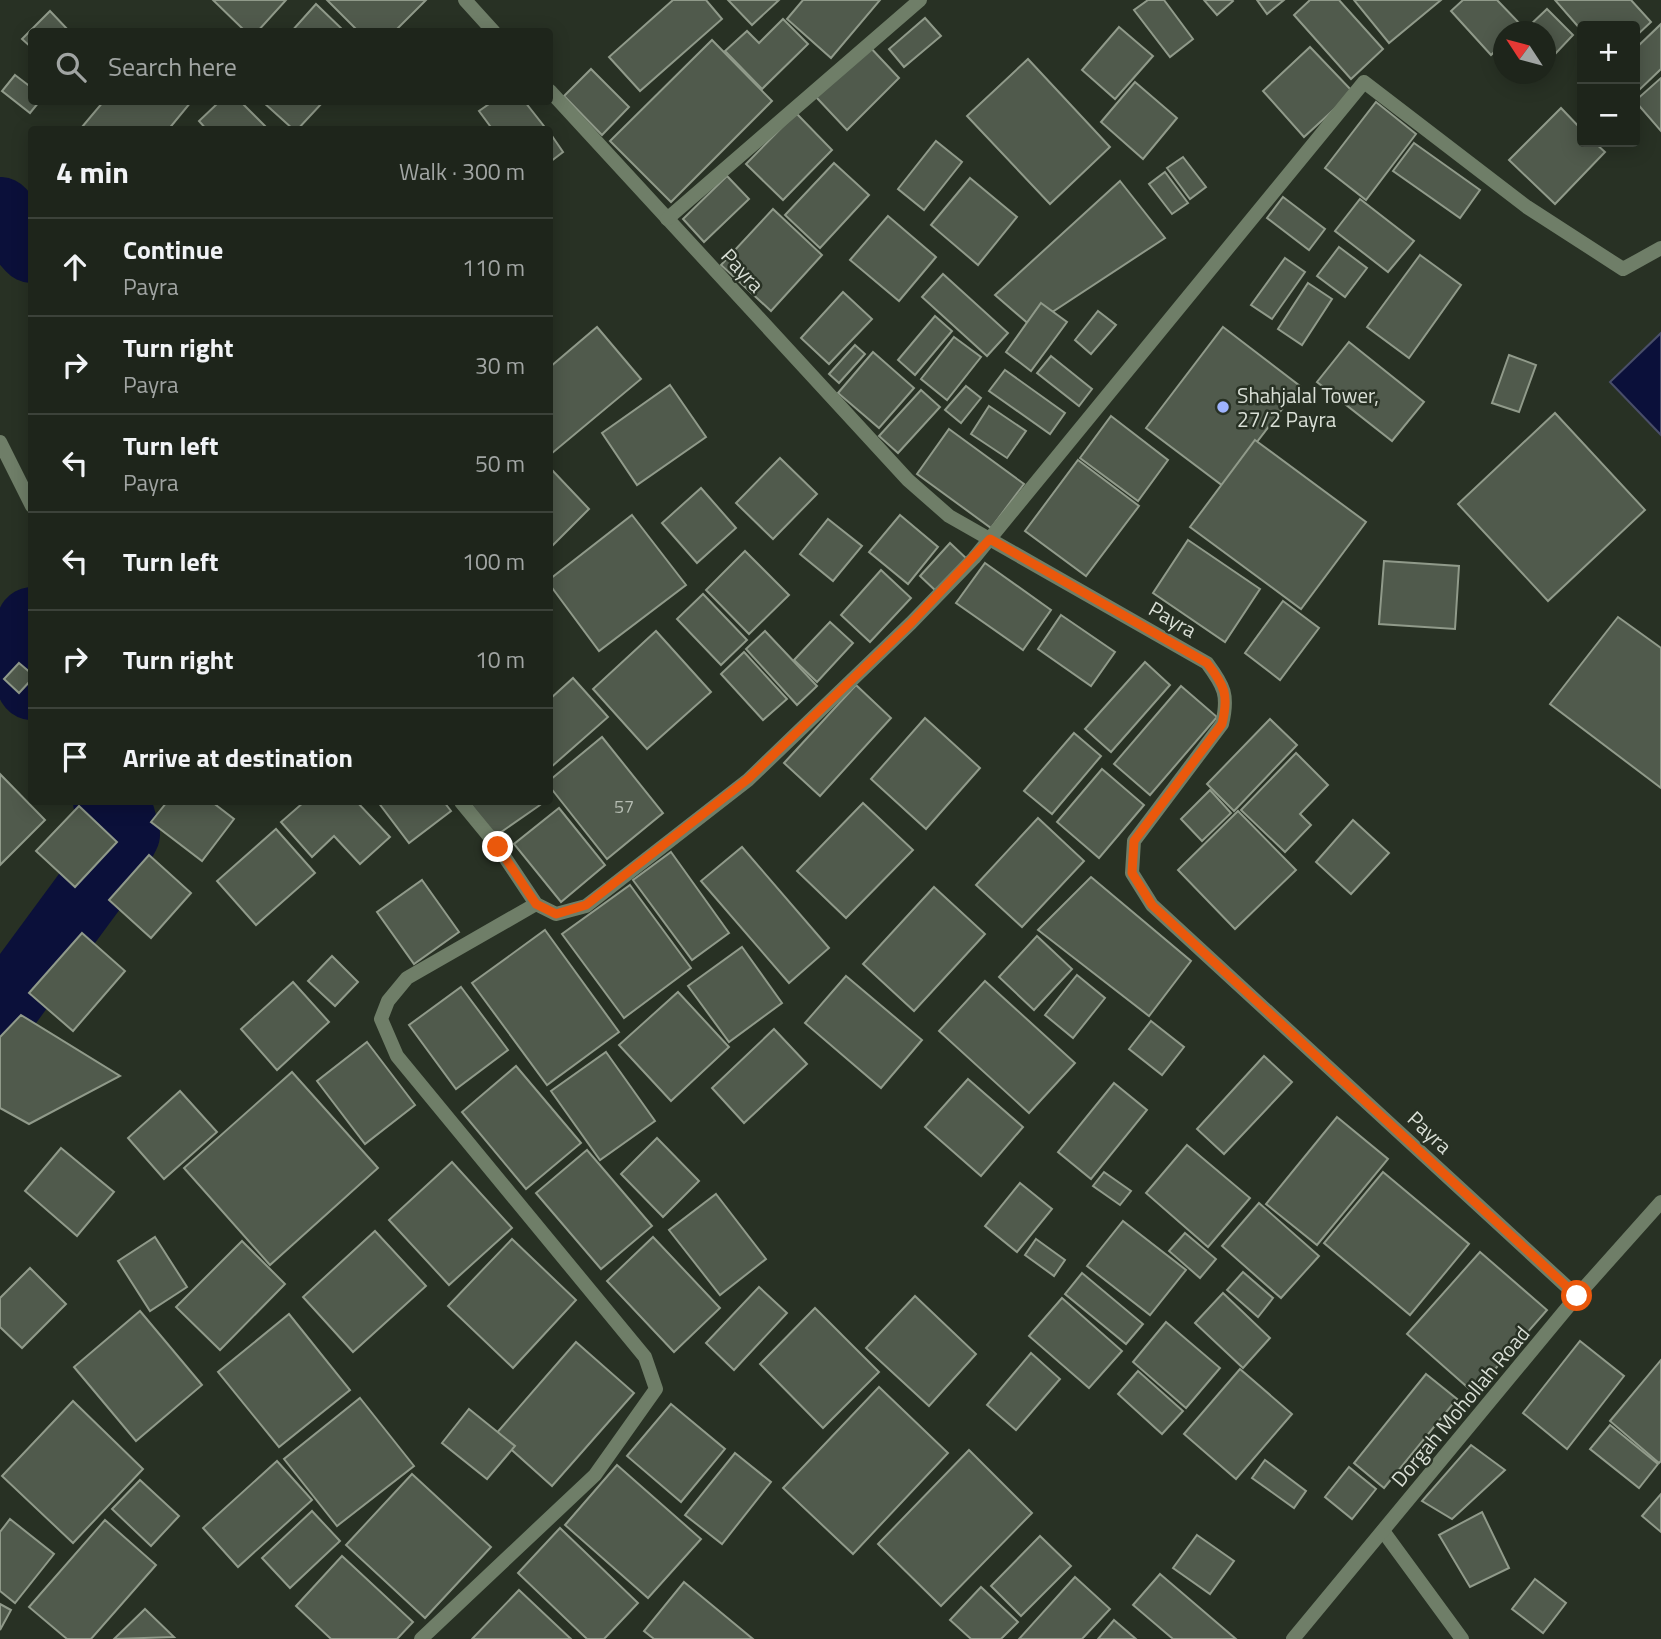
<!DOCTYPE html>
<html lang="en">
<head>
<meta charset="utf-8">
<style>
  body { margin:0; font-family:"Titillium Web",sans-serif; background:#262d24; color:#f1f3f6 }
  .controls { position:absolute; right:21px; top:21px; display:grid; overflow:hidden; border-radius:7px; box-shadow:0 4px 18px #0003 }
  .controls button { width:63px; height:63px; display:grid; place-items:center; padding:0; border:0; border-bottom:2px solid #3c423a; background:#1e251b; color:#f1f3f6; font:35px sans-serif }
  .compass { position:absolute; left:1493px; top:21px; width:63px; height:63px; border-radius:50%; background:#1e251b; box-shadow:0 4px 18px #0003; rotate:306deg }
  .stop { position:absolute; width:21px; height:21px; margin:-16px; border:5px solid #ea580c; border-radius:50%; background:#fff }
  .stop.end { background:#ea580c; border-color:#fff; box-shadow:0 2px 7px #0008 }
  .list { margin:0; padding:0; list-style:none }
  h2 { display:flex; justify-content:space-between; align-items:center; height:91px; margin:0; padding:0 28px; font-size:30px }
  h2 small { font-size:23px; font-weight:400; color:#a1a5a3 }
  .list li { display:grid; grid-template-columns:46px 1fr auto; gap:21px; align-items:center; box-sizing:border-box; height:98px; padding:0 28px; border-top:2px solid #3c423a }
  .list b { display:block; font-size:26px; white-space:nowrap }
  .list p { margin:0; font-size:23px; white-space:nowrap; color:#a1a5a3 }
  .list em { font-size:23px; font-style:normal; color:#a1a5a3 }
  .icon { flex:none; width:38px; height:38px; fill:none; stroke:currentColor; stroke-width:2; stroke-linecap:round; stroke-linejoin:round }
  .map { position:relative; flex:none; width:1661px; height:1639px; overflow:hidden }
  .search { position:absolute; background:#1e251b; box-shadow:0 4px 18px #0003; left:28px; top:28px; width:525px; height:77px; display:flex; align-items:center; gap:18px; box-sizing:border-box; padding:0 24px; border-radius:7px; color:#a1a5a3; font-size:26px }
  .panel { position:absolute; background:#1e251b; box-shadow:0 4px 18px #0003; left:28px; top:126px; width:525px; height:679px; border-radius:7px }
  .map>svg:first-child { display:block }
  .water { fill:#0b103a; stroke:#494e69; stroke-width:2 }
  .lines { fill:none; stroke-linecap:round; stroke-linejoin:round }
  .river { stroke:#0b103a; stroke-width:70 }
  .building { fill:#505a4c; stroke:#909a8a; stroke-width:2 }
  .street { stroke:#6f7e68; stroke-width:14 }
  .route { stroke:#ea580c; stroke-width:9 }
  .poi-dot { fill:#9eb3fd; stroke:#283124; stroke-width:2.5 }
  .labels { text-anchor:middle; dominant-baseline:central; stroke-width:5; stroke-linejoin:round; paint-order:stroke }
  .number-label { font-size:18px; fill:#b7beb4 }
  .street-label { font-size:21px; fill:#d9dfd6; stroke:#283124 }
  .poi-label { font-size:21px; fill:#d9dfd6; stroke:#283124; text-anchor:start }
</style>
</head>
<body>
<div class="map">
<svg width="1661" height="1639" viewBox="0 0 1661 1639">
  <rect width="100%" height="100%" fill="#283124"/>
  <!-- water -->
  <path class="water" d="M1661 333V435L1610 382Z"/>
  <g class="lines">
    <!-- river -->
    <g class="river">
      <path d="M0 212 32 248"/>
      <path d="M32 622 26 643 32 685"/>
      <path d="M0 1013 109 865 125 834 120 816 108 802"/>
    </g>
  </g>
  <!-- building -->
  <g class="building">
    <path d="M213 0H286L257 32H246Z"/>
    <path d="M327 0H426L394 32H359Z"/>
    <path d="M673 0H706L722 19 640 91 609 57Z"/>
    <path d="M728 0H779L752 25Z"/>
    <path d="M803 0H880L831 58 787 19Z"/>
    <path d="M1148 0H1164L1193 39 1170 57 1134 10Z"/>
    <path d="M1204 0H1232L1233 1 1217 15Z"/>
    <path d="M1257 0H1284L1267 14Z"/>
    <path d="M1310 0H1339L1383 49 1351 79 1294 15Z"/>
    <path d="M1354 0H1441L1389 43Z"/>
    <path d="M1463 0H1497L1522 26 1516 32H1504V43L1491 55 1451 11Z"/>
    <path d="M1555 0H1631L1651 22 1635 37V26H1582V31Z"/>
    <path d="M316 4 345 32H291Z"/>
    <path d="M1547 9 1573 35 1556 53 1546 42V32H1535L1529 26Z"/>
    <path d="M50 11 70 32H32V48L22 39Z"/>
    <path d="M925 18 941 36 904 67 889 49Z"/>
    <path d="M783 19 808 44 762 89 725 51 747 31 759 43Z"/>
    <path d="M1661 24V69L1635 94V49Z"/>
    <path d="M1119 27 1153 56 1115 99 1082 70Z"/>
    <path d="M712 40 772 101 671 202 610 141Z"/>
    <path d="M868 45 899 78 847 130 816 97Z"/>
    <path d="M1310 47 1353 92 1304 137 1263 91Z"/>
    <path d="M1028 59 1110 147 1050 204 967 116Z"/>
    <path d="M591 69 629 107 602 135 564 96Z"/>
    <path d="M15 75 32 88V102H39L30 113 2 91Z"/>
    <path d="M1661 78V131L1635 101Z"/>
    <path d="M1135 82 1177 118 1143 159 1101 122Z"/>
    <path d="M103 102H191L168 130H85L82 127Z"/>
    <path d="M219 102H241L269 130H207L199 121Z"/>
    <path d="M263 102H323L297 130H294Z"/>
    <path d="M492 102H525L547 130H493L479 111Z"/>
    <path d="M1376 102 1416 134 1366 200 1325 168Z"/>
    <path d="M1561 108 1582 130V142H1594L1605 152 1555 204 1509 160Z"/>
    <path d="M796 113 832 150 783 200 746 164Z"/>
    <path d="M550 133 563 152 550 162Z"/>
    <path d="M936 141 962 162 924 210 898 189Z"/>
    <path d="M1414 143 1480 190 1460 218 1393 171Z"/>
    <path d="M1183 157 1206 187 1190 199 1167 168Z"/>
    <path d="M834 163 869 195 820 248 785 215Z"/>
    <path d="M1165 172 1188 203 1172 214 1149 184Z"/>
    <path d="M727 176 749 199 704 242 683 219Z"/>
    <path d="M970 178 1017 217 978 265 931 225Z"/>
    <path d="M1120 181 1165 238 1031 326 995 295Z"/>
    <path d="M1283 197 1325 229 1309 250 1267 218Z"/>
    <path d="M1360 199 1414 241 1388 272 1335 231Z"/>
    <path d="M773 209 822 255 771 311 721 265Z"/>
    <path d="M888 216 936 257 899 301 850 260Z"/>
    <path d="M1339 247 1367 268 1345 297 1317 276Z"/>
    <path d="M1420 255 1461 285 1409 358 1367 327Z"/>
    <path d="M1285 258 1305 272 1272 319 1251 305Z"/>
    <path d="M943 274 1008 333 987 356 922 297Z"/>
    <path d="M1308 283 1332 299 1302 345 1278 329Z"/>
    <path d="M843 292 872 319 829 364 801 338Z"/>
    <path d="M1041 303 1067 322 1031 371 1006 352Z"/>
    <path d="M1098 311 1116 325 1091 354 1075 340Z"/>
    <path d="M935 316 952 331 915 375 898 360Z"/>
    <path d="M597 327 641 379 551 454 550 452V367Z"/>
    <path d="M1223 327 1300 386 1223 486 1146 428Z"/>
    <path d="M954 337 981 357 947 400 921 379Z"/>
    <path d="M1349 342 1424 402 1392 441 1317 382Z"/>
    <path d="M855 345 865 354 839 383 829 374Z"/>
    <path d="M873 352 914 388 879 428 838 393Z"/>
    <path d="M1509 355 1536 365 1519 412 1492 403Z"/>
    <path d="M1051 356 1092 389 1079 406 1037 373Z"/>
    <path d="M1005 370 1065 413 1050 434 989 391Z"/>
    <path d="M670 385 706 437 637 485 602 433Z"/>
    <path d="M966 386 981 398 961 423 945 410Z"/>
    <path d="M921 390 940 407 898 453 879 436Z"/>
    <path d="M989 406 1026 431 1007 458 971 434Z"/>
    <path d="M1555 413 1645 510 1548 601 1458 504Z"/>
    <path d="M1111 416 1168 460 1138 501 1080 458Z"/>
    <path d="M949 429 1024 484 991 528 917 474Z"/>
    <path d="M1255 440 1366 522 1301 609 1190 527Z"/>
    <path d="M780 458 817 494 773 539 736 503Z"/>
    <path d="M1078 460 1139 506 1086 576 1025 531Z"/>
    <path d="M552 470 589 509 550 548V472Z"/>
    <path d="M701 488 736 528 697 563 662 523Z"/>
    <path d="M632 515 686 585 599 651 550 585V579Z"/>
    <path d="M900 515 938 547 908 584 869 552Z"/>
    <path d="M828 519 862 546 833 581 800 554Z"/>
    <path d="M1188 540 1260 589 1225 642 1153 593Z"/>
    <path d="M950 543 968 560 937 592 920 576Z"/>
    <path d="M745 551 789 595 749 634 706 590Z"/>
    <path d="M1384 561 1459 566 1455 629 1379 624Z"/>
    <path d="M985 563 1051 610 1023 650 956 603Z"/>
    <path d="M881 570 911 598 870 642 841 615Z"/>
    <path d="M703 594 747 640 721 665 677 619Z"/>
    <path d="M1283 601 1319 628 1280 680 1245 653Z"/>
    <path d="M1061 615 1115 652 1091 686 1038 649Z"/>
    <path d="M1618 617 1661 648V788L1550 704Z"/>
    <path d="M830 622 853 643 817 682 794 660Z"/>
    <path d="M656 631 711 692 647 749 593 689Z"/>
    <path d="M765 631 817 686 797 705 746 649Z"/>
    <path d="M744 652 787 699 763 720 721 674Z"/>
    <path d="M1145 662 1170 685 1111 752 1085 729Z"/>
    <path d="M19 663 32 674V679L19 693 4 679Z"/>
    <path d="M573 678 608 717 550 768V699Z"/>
    <path d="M856 685 891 718 820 796 784 763Z"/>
    <path d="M1181 686 1217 717 1150 795 1114 764Z"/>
    <path d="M925 718 980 768 926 829 871 779Z"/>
    <path d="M1270 719 1297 745 1234 811 1207 784Z"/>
    <path d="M1074 733 1101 756 1052 814 1024 791Z"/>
    <path d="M602 737 663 813 607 859 550 787V780Z"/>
    <path d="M1296 753 1328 785 1300 814 1311 825 1285 852 1241 810Z"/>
    <path d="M1102 769 1144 805 1099 858 1057 822Z"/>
    <path d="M0 774 45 820 0 865Z"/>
    <path d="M1210 790 1231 813 1202 841 1181 819Z"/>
    <path d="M167 802H212L234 819 202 861 151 822Z"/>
    <path d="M304 802H357L390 837 360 864 334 836 312 857 281 822Z"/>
    <path d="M378 802H444L451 811 409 843Z"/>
    <path d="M469 802H538L540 805 494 837Z"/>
    <path d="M863 803 913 850 846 918 797 871Z"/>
    <path d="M79 806 117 842 75 887 36 851Z"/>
    <path d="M559 808 605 865 561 902 514 844Z"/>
    <path d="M1238 811 1296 870 1235 929 1178 870Z"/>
    <path d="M1038 818 1084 861 1022 927 976 885Z"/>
    <path d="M1353 820 1389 853 1351 894 1316 862Z"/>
    <path d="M276 829 315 873 256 925 217 881Z"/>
    <path d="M742 847 829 948 789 983 701 881Z"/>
    <path d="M671 852 729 933 692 960 633 880Z"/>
    <path d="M149 855 191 893 151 938 109 900Z"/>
    <path d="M1091 877 1191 961 1149 1016 1038 930Z"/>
    <path d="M422 880 459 932 414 964 377 912Z"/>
    <path d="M630 885 691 968 624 1018 562 934Z"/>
    <path d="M934 887 985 934 914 1011 863 964Z"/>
    <path d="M545 930 619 1032 547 1085 472 983Z"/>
    <path d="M82 933 125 971 73 1031 29 993Z"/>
    <path d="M1037 936 1072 969 1034 1010 999 977Z"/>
    <path d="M742 947 782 1003 729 1042 688 986Z"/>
    <path d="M332 956 358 982 335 1006 308 981Z"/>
    <path d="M1077 975 1105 998 1073 1038 1045 1015Z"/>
    <path d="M846 976 922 1040 881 1088 805 1023Z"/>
    <path d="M985 981 1075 1063 1029 1113 939 1031Z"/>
    <path d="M293 982 329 1022 277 1070 241 1029Z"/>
    <path d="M461 987 508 1050 456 1089 409 1025Z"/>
    <path d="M678 992 729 1047 671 1101 619 1045Z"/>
    <path d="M21 1015 120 1076 29 1124 0 1108V1037Z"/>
    <path d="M1151 1021 1184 1047 1162 1075 1129 1049Z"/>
    <path d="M774 1029 807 1064 744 1123 712 1088Z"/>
    <path d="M367 1042 415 1105 365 1144 317 1081Z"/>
    <path d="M606 1052 655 1121 600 1160 551 1091Z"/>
    <path d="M1264 1056 1292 1082 1224 1154 1197 1129Z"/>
    <path d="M516 1066 581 1143 526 1189 462 1112Z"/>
    <path d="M292 1072 378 1168 270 1265 184 1168Z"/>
    <path d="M968 1079 1023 1127 981 1176 925 1127Z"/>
    <path d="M1114 1083 1147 1110 1091 1179 1058 1152Z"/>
    <path d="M180 1091 217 1132 164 1179 128 1138Z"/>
    <path d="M1337 1117 1388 1159 1317 1245 1266 1204Z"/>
    <path d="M657 1138 699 1181 663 1217 621 1174Z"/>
    <path d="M1187 1145 1250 1198 1208 1247 1146 1193Z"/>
    <path d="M61 1148 114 1192 77 1236 25 1191Z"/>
    <path d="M587 1150 652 1226 601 1269 536 1193Z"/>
    <path d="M452 1162 512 1228 449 1285 389 1220Z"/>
    <path d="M1104 1172 1131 1191 1120 1205 1093 1186Z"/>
    <path d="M1383 1172 1469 1244 1410 1315 1324 1243Z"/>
    <path d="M1020 1183 1052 1209 1017 1252 985 1226Z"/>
    <path d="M716 1194 766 1259 720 1295 669 1230Z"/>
    <path d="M1259 1203 1319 1256 1281 1298 1222 1246Z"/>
    <path d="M1123 1221 1186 1270 1150 1315 1087 1266Z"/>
    <path d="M375 1231 426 1286 353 1352 303 1297Z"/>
    <path d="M1185 1233 1216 1259 1200 1278 1169 1251Z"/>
    <path d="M155 1237 187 1287 150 1311 118 1261Z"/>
    <path d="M653 1237 720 1308 674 1352 607 1281Z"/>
    <path d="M512 1239 576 1300 513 1368 448 1306Z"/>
    <path d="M1036 1239 1065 1260 1054 1276 1025 1255Z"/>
    <path d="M242 1241 285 1284 220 1350 176 1307Z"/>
    <path d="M1480 1252 1547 1310 1474 1393 1407 1334Z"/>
    <path d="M30 1268 66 1304 22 1348 0 1327V1298Z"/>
    <path d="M1243 1272 1273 1298 1258 1317 1227 1290Z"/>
    <path d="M1082 1273 1143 1324 1126 1344 1065 1294Z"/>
    <path d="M759 1287 787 1313 734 1370 706 1343Z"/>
    <path d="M1223 1293 1270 1338 1243 1368 1195 1323Z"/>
    <path d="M915 1296 976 1354 929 1406 866 1348Z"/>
    <path d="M1062 1298 1122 1351 1089 1388 1029 1336Z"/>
    <path d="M815 1308 879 1372 823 1428 760 1364Z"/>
    <path d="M140 1311 202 1385 136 1441 74 1367Z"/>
    <path d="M289 1314 350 1390 279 1447 218 1372Z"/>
    <path d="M1166 1322 1220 1368 1186 1408 1133 1362Z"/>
    <path d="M1580 1341 1624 1376 1567 1449 1523 1413Z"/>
    <path d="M576 1342 634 1393 552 1486 495 1435Z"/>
    <path d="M1031 1353 1060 1379 1016 1430 987 1405Z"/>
    <path d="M1661 1360V1461L1659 1463 1610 1421Z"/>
    <path d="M1240 1369 1292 1414 1236 1479 1184 1434Z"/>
    <path d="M1138 1371 1183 1411 1162 1434 1118 1394Z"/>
    <path d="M1426 1374 1457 1399 1384 1488 1354 1463Z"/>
    <path d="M879 1387 948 1453 853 1554 783 1488Z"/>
    <path d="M360 1398 414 1466 337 1526 284 1459Z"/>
    <path d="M73 1401 143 1469 73 1543 2 1476Z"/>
    <path d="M671 1404 725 1449 681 1502 627 1456Z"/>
    <path d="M469 1409 515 1446 487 1479 442 1443Z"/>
    <path d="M1610 1425 1658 1464 1639 1488 1590 1449Z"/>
    <path d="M1471 1445 1505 1470 1452 1519 1422 1501Z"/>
    <path d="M969 1450 1032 1513 941 1606 878 1544Z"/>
    <path d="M735 1453 771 1482 722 1544 685 1515Z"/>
    <path d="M1265 1460 1306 1491 1294 1508 1252 1478Z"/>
    <path d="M277 1461 312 1500 238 1567 203 1528Z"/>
    <path d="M617 1465 701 1539 648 1598 565 1525Z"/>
    <path d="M1349 1467 1376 1489 1352 1519 1325 1497Z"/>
    <path d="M412 1474 491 1547 425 1618 346 1545Z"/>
    <path d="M140 1480 179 1516 151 1546 112 1509Z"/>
    <path d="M1661 1494V1532L1642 1516Z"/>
    <path d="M312 1511 340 1541 290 1588 262 1558Z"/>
    <path d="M1482 1512 1509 1568 1470 1587 1439 1535Z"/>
    <path d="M10 1519 54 1554 15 1603 0 1591V1532Z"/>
    <path d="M105 1520 156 1565 91 1639H67L29 1607Z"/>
    <path d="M560 1528 638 1603 604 1639H587L518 1573Z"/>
    <path d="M1197 1535 1234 1561 1210 1594 1173 1568Z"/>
    <path d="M1040 1536 1071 1566 1021 1616 991 1586Z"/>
    <path d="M342 1556 413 1622 397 1639H331L296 1606Z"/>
    <path d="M1160 1574 1236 1639H1173L1133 1605Z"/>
    <path d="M1075 1577 1110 1609 1082 1639H1019Z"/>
    <path d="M1535 1579 1566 1603 1543 1633 1512 1609Z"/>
    <path d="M684 1582 753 1639H654L644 1631Z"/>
    <path d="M981 1587 1018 1622 1001 1639H971L950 1620Z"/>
    <path d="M519 1590 571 1639H472Z"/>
    <path d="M0 1604 11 1610 0 1630Z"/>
    <path d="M145 1609 174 1637 114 1639Z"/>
    <path d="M1114 1620 1136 1639H1098Z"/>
  </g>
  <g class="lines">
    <!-- street -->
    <g class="street">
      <path d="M465 0 494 32"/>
      <path d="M550 91 908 480 949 516 1207 663C1224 686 1229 695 1222 724L1134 841 1132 873 1152 905 1577 1296"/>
      <path d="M667 219 920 0"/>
      <path d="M0 442 32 506"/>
      <path d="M461 802 498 847 536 904 556 914 586 906 748 780 911 623 974 558 1364 82 1527 207 1623 269 1661 248"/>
      <path d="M1383 1531 1462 1639"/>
      <path d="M421 1639 595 1475 656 1389 645 1357 397 1056 381 1019 388 1001 407 978 536 904"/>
      <path d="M1293 1639 1577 1296 1661 1202"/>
    </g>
  </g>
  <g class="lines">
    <!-- route -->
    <path class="route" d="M498 847 536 904 556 914 586 905 748 779 911 623 990 539 1207 663C1225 686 1229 695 1222 724L1134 841 1132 873 1152 905 1577 1296"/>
  </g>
  <!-- markers -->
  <circle class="poi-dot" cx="1223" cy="407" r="7"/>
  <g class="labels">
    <!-- number labels -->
    <g class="number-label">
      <text x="624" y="806">57</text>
    </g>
    <!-- street labels -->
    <g class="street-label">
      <text transform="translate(743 270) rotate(47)">Payra</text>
      <text transform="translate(1173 619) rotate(30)">Payra</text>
      <text transform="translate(1430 1132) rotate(43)">Payra</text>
      <text transform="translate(1460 1406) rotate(-50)">Dorgah Mohollah Road</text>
    </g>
    <!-- poi labels -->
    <g class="poi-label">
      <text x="1237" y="395">Shahjalal Tower,<tspan x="1237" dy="24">27/2 Payra</tspan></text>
    </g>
  </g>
</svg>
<div class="controls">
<button>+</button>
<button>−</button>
</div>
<svg class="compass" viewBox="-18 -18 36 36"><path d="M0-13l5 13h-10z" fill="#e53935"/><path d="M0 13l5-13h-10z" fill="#a1a5a3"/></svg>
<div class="stop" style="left:1577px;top:1296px"></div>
<div class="stop end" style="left:498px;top:847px"></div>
<div class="search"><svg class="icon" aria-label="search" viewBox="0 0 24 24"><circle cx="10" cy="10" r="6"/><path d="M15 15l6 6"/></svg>Search here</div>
<section class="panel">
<h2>4 min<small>Walk · 300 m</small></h2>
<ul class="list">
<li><svg class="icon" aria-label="ahead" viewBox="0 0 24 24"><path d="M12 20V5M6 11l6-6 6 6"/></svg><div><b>Continue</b><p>Payra</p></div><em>110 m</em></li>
<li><svg class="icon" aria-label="right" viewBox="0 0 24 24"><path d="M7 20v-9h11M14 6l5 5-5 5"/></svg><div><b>Turn right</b><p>Payra</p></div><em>30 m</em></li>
<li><svg class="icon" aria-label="left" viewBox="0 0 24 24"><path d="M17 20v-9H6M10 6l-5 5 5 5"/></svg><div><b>Turn left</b><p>Payra</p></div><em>50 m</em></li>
<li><svg class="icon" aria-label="left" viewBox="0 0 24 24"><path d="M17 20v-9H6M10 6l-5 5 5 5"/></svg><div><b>Turn left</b></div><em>100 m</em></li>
<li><svg class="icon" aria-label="right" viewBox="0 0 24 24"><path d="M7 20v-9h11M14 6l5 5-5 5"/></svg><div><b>Turn right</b></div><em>10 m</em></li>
<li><svg class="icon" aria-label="arrive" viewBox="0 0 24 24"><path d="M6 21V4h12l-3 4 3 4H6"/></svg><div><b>Arrive at destination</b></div></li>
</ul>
</section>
</div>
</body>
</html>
